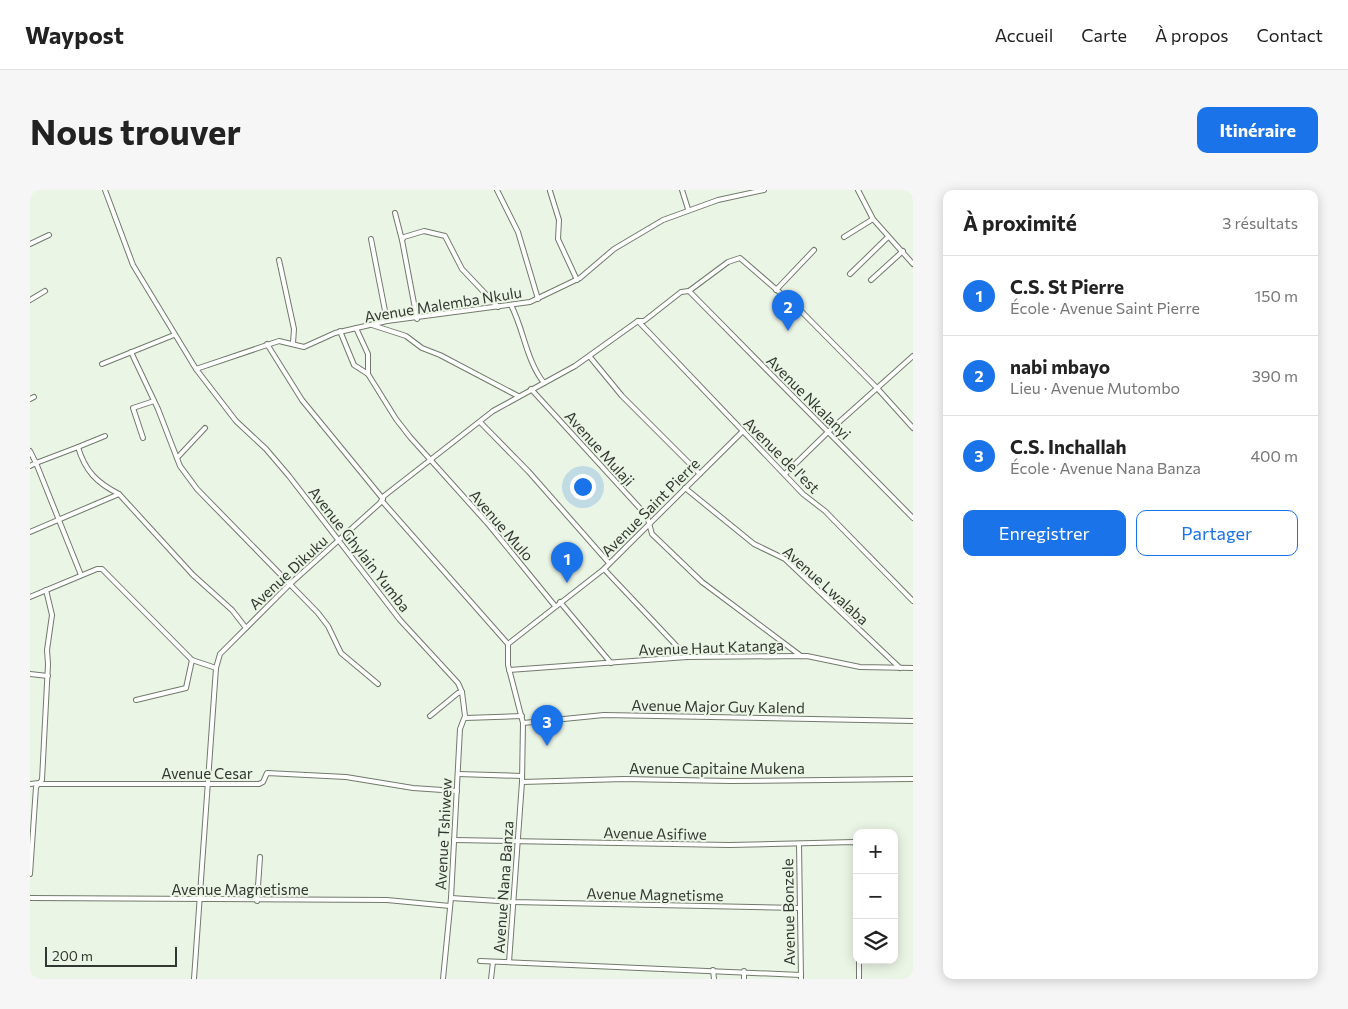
<!DOCTYPE html>
<html lang="fr">
<head>
<meta charset="utf-8">
<style>
  body { margin:0; font-family:Commissioner,sans-serif; background:#f6f6f6; color:#222 }
  .controls { position:absolute; right:15px; bottom:15px; display:grid; overflow:hidden; border-radius:10px; box-shadow:0 2px 12px #0003 }
  .controls button { width:45px; height:45px; display:grid; place-items:center; padding:0; border:0; border-bottom:1px solid #e0e0e0; background:#fff; color:#222; font:25px sans-serif }
  .scale { position:absolute; left:15px; bottom:12px; width:132px; box-sizing:border-box; padding-left:5px; border:2px solid #333731; border-top:0; font-size:14px; line-height:18px; white-space:nowrap; color:#333731; -webkit-text-stroke:4px #ebf5e5; paint-order:stroke }
  .you { position:absolute; left:552px; top:296px; width:18px; height:18px; margin:-12px; border:4px solid #fff; border-radius:50%; background:#1a73e8; box-shadow:0 0 0 8px #1a73e833 }
  .badge { display:grid; place-items:center; width:32px; height:32px; border-radius:50%; background:#1a73e8; color:#fff; font-size:16px; font-weight:700 }
  .pin { position:absolute; translate:-50% -41px; filter:drop-shadow(0 1px 2px #0008) }
  .pin::after { content:''; position:absolute; top:26px; width:18px; height:15px; background:inherit; clip-path:polygon(0 0,100% 0,50% 100%) }
  .list { margin:0; padding:0; list-style:none }
  h2 { display:flex; justify-content:space-between; align-items:center; height:65px; margin:0; padding:0 20px; font-size:21px }
  h2 small { font-size:16px; font-weight:400; color:#767676 }
  .list li { display:grid; grid-template-columns:32px 1fr auto; gap:15px; align-items:center; box-sizing:border-box; height:80px; padding:0 20px; border-top:1px solid #e0e0e0 }
  .list b { display:block; font-size:19px; white-space:nowrap }
  .list p { margin:0; font-size:16px; white-space:nowrap; color:#767676 }
  .list em { font-size:16px; font-style:normal; color:#767676 }
  .actions { display:flex; gap:10px; padding:15px 20px }
  .actions a { flex:1; padding:11px 0; border:1px solid #1a73e8; border-radius:10px; text-align:center; font-size:18px; color:#1a73e8 }
  .actions .main { background:#1a73e8; color:#fff }
  .icon { flex:none; width:28px; height:28px; fill:none; stroke:currentColor; stroke-width:2; stroke-linecap:round; stroke-linejoin:round }
  .map { position:relative; flex:none; width:883px; height:789px; overflow:hidden; border-radius:10px }
  header { display:flex; align-items:center; gap:30px; box-sizing:border-box; height:70px; padding:0 25px; background:#fff; border-bottom:1px solid #e0e0e0 }
  header strong { font-size:24px }
  nav { display:flex; gap:28px; margin-inline-start:auto; font-size:18px }
  .intro { display:flex; align-items:center; justify-content:space-between; box-sizing:border-box; height:120px; padding:0 30px }
  h1 { margin:0; font-size:35px }
  .button { padding:12px 22px; border-radius:10px; background:#1a73e8; color:#fff; font-size:18px; font-weight:700 }
  main { display:flex; gap:30px; padding:0 30px }
  aside { flex:1; background:#fff; border-radius:10px; box-shadow:0 2px 12px #0003 }
  .map>svg:first-child { display:block }
  .lines { fill:none; stroke-linecap:round; stroke-linejoin:round }
  .street-casing { stroke:#717a6b; stroke-width:6 }
  .street { stroke:#fff; stroke-width:4 }
  .labels { text-anchor:middle; dominant-baseline:central; stroke-width:4; stroke-linejoin:round; paint-order:stroke }
  .street-label { font-size:15px; fill:#333731; stroke:#ebf5e5 }
</style>
</head>
<body>
<header>
<strong>Waypost</strong>
<nav><a>Accueil</a><a>Carte</a><a>À propos</a><a>Contact</a></nav>
</header>
<div class="intro"><h1>Nous trouver</h1><a class="button">Itinéraire</a></div>
<main>
<div class="map">
<svg width="883" height="789" viewBox="0 0 883 789">
  <rect width="100%" height="100%" fill="#ebf5e5"/>
  <g class="lines">
    <defs>
      <g id="street">
        <path d="M75 0 103 75 166 179 206 231 236 259 259 286 370 430 428 493 432 502 435 526 430 539 421 708 413 789"/>
        <path d="M467 0 488 42 508 109"/>
        <path d="M652 0 658 19"/>
        <path d="M828 0 843 29 883 74"/>
        <path d="M520 1 529 30 528 49 547 90"/>
        <path d="M365 23 372 50"/>
        <path d="M814 47 843 29"/>
        <path d="M341 49 357 131"/>
        <path d="M0 54 19 45"/>
        <path d="M249 70 264 139 263 153"/>
        <path d="M820 84 858 47"/>
        <path d="M841 90 873 61"/>
        <path d="M746 100 784 60"/>
        <path d="M659 101 883 328"/>
        <path d="M659 101 698 72 710 68 770 120 847 198 883 238"/>
        <path d="M0 110 15 101"/>
        <path d="M481 115C494 140 496 170 514 193"/>
        <path d="M387 129 372 50 374 47 394 41 415 46 432 79 468 117"/>
        <path d="M608 131 773 304 795 321 883 411"/>
        <path d="M342 135 376 146 392 158 410 165 488 206"/>
        <path d="M326 138 338 164V184L366 229 380 247 459 335 525 416"/>
        <path d="M310 141 324 175 338 184"/>
        <path d="M237 154 272 210 353 309"/>
        <path d="M101 162 128 219 150 276 167 299 288 423 298 436 311 463 348 494"/>
        <path d="M560 167 592 206 670 284"/>
        <path d="M72 174 144 145"/>
        <path d="M166 179 249 151 274 157 305 143 357 131 500 112 550 88 584 59 633 30 688 10 734 0"/>
        <path d="M501 199 617 326 622 344 672 392 771 466"/>
        <path d="M0 209 4 207"/>
        <path d="M450 232 499 282 579 373"/>
        <path d="M113 248 103 218 124 211"/>
        <path d="M48 257 75 246"/>
        <path d="M0 261 6 273 48 257C55 281 67 293 89 304L163 385 202 420 216 438"/>
        <path d="M147 268 175 238"/>
        <path d="M0 276 6 273 51 385"/>
        <path d="M755 284 798 242 883 166"/>
        <path d="M655 298 724 354 755 369 870 478"/>
        <path d="M352 311 478 454"/>
        <path d="M0 342 89 304"/>
        <path d="M574 379 657 467"/>
        <path d="M0 407 67 379H72L162 470 186 478"/>
        <path d="M530 412 581 473"/>
        <path d="M478 454V475L493 533 492 592 479 772"/>
        <path d="M478 454 574 379 713 241"/>
        <path d="M479 480 657 467 777 466 830 477 883 478"/>
        <path d="M0 484 18 486"/>
        <path d="M106 510 156 498 162 470"/>
        <path d="M400 526 428 503 432 502"/>
        <path d="M435 528 492 526"/>
        <path d="M493 533 574 525 883 531"/>
        <path d="M428 584 492 586"/>
        <path d="M492 592 594 589 701 591 883 589"/>
        <path d="M0 594 9 593"/>
        <path d="M8 594H229L233 592 237 583 316 587 383 598 427 601"/>
        <path d="M424 650 699 655 824 652 826 655 827 684"/>
        <path d="M769 654 771 789"/>
        <path d="M0 684 6 597 12 590 18 474 17 460 22 425 16 400"/>
        <path d="M0 708 357 710 420 716"/>
        <path d="M421 708 483 712 769 718"/>
        <path d="M227 711 230 667"/>
        <path d="M450 771 771 785"/>
        <path d="M683 780 684 789"/>
        <path d="M164 789 186 478 190 464 260 394 350 313 354 306 463 221 545 176 608 131H614L651 102 659 101"/>
        <path d="M461 789 463 772"/>
        <path d="M714 789V781"/>
        <path d="M829 789V770"/>
      </g>
    </defs>
    <!-- street casing -->
    <use href="#street" class="street-casing"/>
    <!-- street -->
    <use href="#street" class="street"/>
  </g>
  <g class="labels">
    <!-- street labels -->
    <g class="street-label">
      <text transform="translate(413 114) rotate(-9)">Avenue Malemba Nkulu</text>
      <text transform="translate(779 207) rotate(45)">Avenue Nkalanyi</text>
      <text transform="translate(570 258) rotate(48)">Avenue Mulaji</text>
      <text transform="translate(752 265) rotate(45)">Avenue de l'est</text>
      <text transform="translate(620 317) rotate(-45)">Avenue Saint Pierre</text>
      <text transform="translate(472 335) rotate(49)">Avenue Mulo</text>
      <text transform="translate(330 359) rotate(52)">Avenue Ghylain Yumba</text>
      <text transform="translate(258 382) rotate(-43)">Avenue Dikuku</text>
      <text transform="translate(796 395) rotate(42)">Avenue Lwalaba</text>
      <text transform="translate(681 457) rotate(-2)">Avenue Haut Katanga</text>
      <text transform="translate(688 516) rotate(1)">Avenue Major Guy Kalend</text>
      <text x="687" y="578">Avenue Capitaine Mukena</text>
      <text x="177" y="583">Avenue Cesar</text>
      <text transform="translate(625 643) rotate(1)">Avenue Asifiwe</text>
      <text transform="translate(413 644) rotate(-87)">Avenue Tshiwew</text>
      <text transform="translate(473 697) rotate(-86)">Avenue Nana Banza</text>
      <text x="210" y="699">Avenue Magnetisme</text>
      <text transform="translate(625 704) rotate(1)">Avenue Magnetisme</text>
      <text transform="translate(758 722) rotate(-91)">Avenue Bonzele</text>
    </g>
  </g>
</svg>
<div class="controls">
<button>+</button>
<button>−</button>
<button><svg class="icon" aria-label="layers" viewBox="0 0 24 24"><path d="M12 4l9 5-9 5-9-5zM3 14l9 5 9-5"/></svg></button>
</div>
<div class="scale">200 m</div>
<div class="you"></div>
<div class="pin badge" style="left:537px;top:393px">1</div>
<div class="pin badge" style="left:758px;top:141px">2</div>
<div class="pin badge" style="left:517px;top:556px">3</div>
</div>
<aside>
<h2>À proximité<small>3 résultats</small></h2>
<ul class="list">
<li><span class="badge">1</span><div><b>C.S. St Pierre</b><p>École · Avenue Saint Pierre</p></div><em>150 m</em></li>
<li><span class="badge">2</span><div><b>nabi mbayo</b><p>Lieu · Avenue Mutombo</p></div><em>390 m</em></li>
<li><span class="badge">3</span><div><b>C.S. Inchallah</b><p>École · Avenue Nana Banza</p></div><em>400 m</em></li>
</ul>
<div class="actions"><a class="main">Enregistrer</a><a>Partager</a></div>
</aside>
</main>
</body>
</html>
